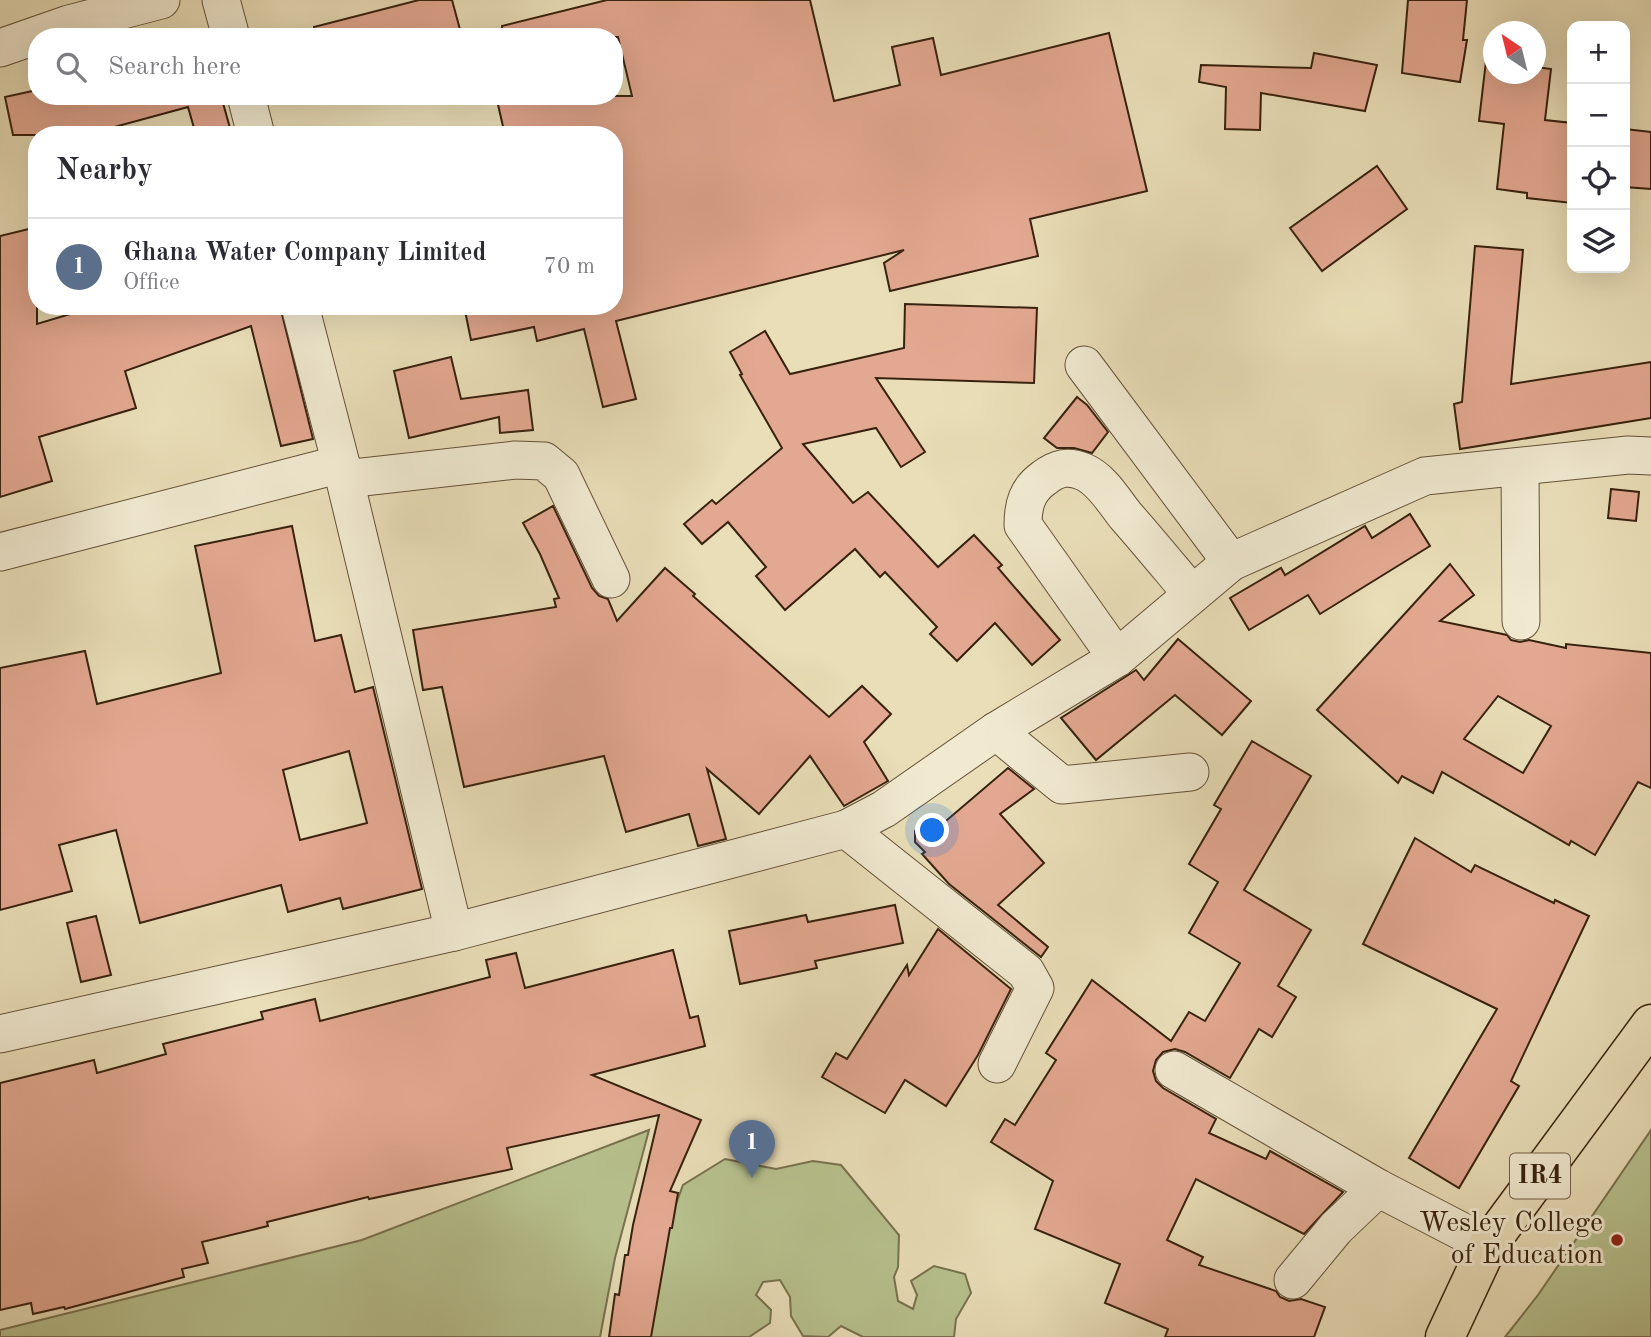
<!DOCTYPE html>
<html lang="en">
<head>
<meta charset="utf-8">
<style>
  body { margin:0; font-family:"Old Standard TT",serif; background:#f2f2f3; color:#2b2b33 }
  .controls { position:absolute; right:21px; top:21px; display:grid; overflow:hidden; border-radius:14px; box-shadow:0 7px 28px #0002 }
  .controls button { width:63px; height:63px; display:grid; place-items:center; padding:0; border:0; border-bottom:2px solid #e1e1e2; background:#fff; color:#2b2b33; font:35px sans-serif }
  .compass { position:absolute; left:1483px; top:21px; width:63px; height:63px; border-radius:50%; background:#fff; box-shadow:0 7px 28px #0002; rotate:325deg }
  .you { position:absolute; left:933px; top:831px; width:24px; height:24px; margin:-18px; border:5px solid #fff; border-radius:50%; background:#1a73e8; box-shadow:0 0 0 10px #1a73e833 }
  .badge { display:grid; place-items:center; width:46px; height:46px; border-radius:50%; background:#8f2418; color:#fff; font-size:23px; font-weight:700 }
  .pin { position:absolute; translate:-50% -58px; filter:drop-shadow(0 2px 4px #0008) }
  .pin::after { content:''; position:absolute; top:37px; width:24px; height:21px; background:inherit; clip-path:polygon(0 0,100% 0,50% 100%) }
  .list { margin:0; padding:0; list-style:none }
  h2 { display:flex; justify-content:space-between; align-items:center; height:91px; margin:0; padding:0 28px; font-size:30px }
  h2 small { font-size:23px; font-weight:400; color:#7c7c81 }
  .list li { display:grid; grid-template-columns:46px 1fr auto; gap:21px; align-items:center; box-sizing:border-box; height:98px; padding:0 28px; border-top:2px solid #e1e1e2 }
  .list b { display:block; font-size:26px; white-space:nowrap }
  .list p { margin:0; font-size:23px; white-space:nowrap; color:#7c7c81 }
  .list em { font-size:23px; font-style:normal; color:#7c7c81 }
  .icon { flex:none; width:38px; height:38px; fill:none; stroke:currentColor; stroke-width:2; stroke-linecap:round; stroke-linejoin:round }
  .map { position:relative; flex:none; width:1651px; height:1337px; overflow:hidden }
  .search { position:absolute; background:#fff; box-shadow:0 7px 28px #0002; left:28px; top:28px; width:595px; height:77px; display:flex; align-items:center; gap:18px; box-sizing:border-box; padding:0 24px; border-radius:28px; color:#7c7c81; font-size:26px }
  .panel { position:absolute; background:#fff; box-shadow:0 7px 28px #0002; left:28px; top:126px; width:595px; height:189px; border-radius:28px }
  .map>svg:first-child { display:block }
  .green { fill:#b7c18e; stroke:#78724e; stroke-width:2 }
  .building { fill:#e3a891; stroke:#38220e; stroke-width:2; fill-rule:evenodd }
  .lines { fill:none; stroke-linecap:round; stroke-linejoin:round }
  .minor-casing { stroke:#645138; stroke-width:39 }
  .major-casing { stroke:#38220e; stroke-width:41 }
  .minor { stroke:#f1ead1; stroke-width:37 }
  .major { stroke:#e9deb8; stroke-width:38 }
  .poi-dot { fill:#8f2418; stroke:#f1ead1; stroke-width:2.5 }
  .labels { text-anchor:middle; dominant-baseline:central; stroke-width:6; stroke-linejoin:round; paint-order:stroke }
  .shield { fill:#f1ead1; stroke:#705e48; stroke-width:2 }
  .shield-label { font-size:26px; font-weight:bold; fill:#38220e }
  .poi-label { font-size:28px; fill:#38220e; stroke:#f1ead1; text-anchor:end }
</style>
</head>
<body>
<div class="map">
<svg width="1651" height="1337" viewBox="0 0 1651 1337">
  <rect width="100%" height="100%" fill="#e9deb8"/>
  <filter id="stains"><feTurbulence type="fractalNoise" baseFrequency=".00286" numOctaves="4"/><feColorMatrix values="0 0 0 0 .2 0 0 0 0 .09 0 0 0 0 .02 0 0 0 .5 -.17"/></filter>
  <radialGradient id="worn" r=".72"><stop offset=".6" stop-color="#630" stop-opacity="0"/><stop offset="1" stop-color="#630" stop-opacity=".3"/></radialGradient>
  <!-- green -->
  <g class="green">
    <path d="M649 1130 615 1258 600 1337H0V1330L362 1240Z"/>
    <path d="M1651 1130V1337H1505L1538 1295Z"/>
    <path d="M725 1159 776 1169 813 1161 841 1165 899 1235 898 1267 894 1277 898 1301 913 1309 917 1295 911 1281 934 1266 965 1274 971 1293 956 1319 954 1337H863L841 1326 828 1337 803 1336 791 1316 790 1297 780 1280 763 1282 756 1295 771 1310 770 1323 749 1337H639L663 1239 683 1185Z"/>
  </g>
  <!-- building -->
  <g class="building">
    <path d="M419 0H452L462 37H315L314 27Z"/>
    <path d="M607 0H810L834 101 900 85 892 47 933 38 941 75 1109 33 1147 191 1030 219 1038 256 890 291 884 263 904 250 616 321 636 399 603 407 584 329 537 341 534 327 471 340 464 306H614V135H505L496 96H632L618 37H503L502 26Z"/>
    <path d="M1408 0H1467L1463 40H1467L1460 82 1402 73Z"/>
    <path d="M1314 53 1377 65 1365 111 1261 93 1260 130 1225 129 1226 87 1199 82 1201 65 1311 68Z"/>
    <path d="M1486 61 1494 62V74H1536V67L1551 69 1545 120 1572 123V203L1527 198V193L1497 189 1504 124 1479 121Z"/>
    <path d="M37 90V96H221L232 135H196L188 107 85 135H13L5 97Z"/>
    <path d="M1625 129 1651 132V189L1625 187Z"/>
    <path d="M1377 166 1407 209 1322 271 1290 228Z"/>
    <path d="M37 227V324L97 306H280L313 439 281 446 251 326 125 371 136 408 39 437 52 481 0 497V236Z"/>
    <path d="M1475 246 1523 250 1511 384 1651 362V418L1460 449 1454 404 1462 402Z"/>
    <path d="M905 304 1037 308 1034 383 876 378 925 452 901 467 876 428 803 444 853 503 868 492 938 567 974 535 1002 565 998 568 1060 640 1032 665 995 623 957 661 930 634 937 627 885 572 880 577 855 549 785 610 756 576 766 567 728 522 702 544 684 524 712 500 716 504 782 448 740 375 742 374 730 352 765 331 790 374 904 348Z"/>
    <path d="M451 357 461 399 528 390 533 430 500 433 499 417 409 438 394 371Z"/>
    <path d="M1077 397 1087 405 1108 432 1092 453 1074 448H1057L1044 438Z"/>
    <path d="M1611 489 1639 492 1636 521 1608 518Z"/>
    <path d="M553 506 592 588 599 596 608 599 617 621 665 568 695 594 693 596 829 717 862 686 891 714 864 742 888 781 844 806 810 756 759 814 707 769 726 839 698 846 689 814 626 832 604 756 464 787 442 687 423 690 413 630 556 607 554 599 559 598 540 554 523 523Z"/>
    <path d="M1410 514 1430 546 1320 614 1308 595 1249 630 1230 598 1281 568 1285 575 1365 526 1372 538Z"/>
    <path d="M292 526 315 641 341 635 355 692 373 687 422 889 343 909 340 898 288 912 281 885 140 923 116 830 59 845 72 891 0 910V668L85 651 97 704 221 673 195 546ZM349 751 367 823 300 840 283 770Z"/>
    <path d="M1450 564 1474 595 1440 621 1507 635 1511 640 1520 642 1529 640 1566 648V644L1651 653V788L1638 782 1595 855 1571 841 1569 845 1442 772 1433 793 1402 776 1398 783 1317 710ZM1498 696 1551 726 1523 773 1464 739Z"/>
    <path d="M1178 639 1251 701 1222 735 1175 695 1096 760 1061 718 1136 670 1144 680Z"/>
    <path d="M1252 741 1311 776 1244 890 1311 930 1278 986 1296 997 1272 1037 1259 1029 1230 1078 1185 1052 1175 1049 1163 1052 1156 1060 1153 1071 1156 1081 1163 1088 1216 1119 1209 1133 1266 1159 1270 1151 1343 1192 1304 1234 1196 1179 1167 1240 1203 1257 1199 1265 1276 1291 1280 1297 1289 1301 1301 1299 1325 1307 1314 1337H1165L1168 1329 1105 1303 1120 1264 1035 1229 1053 1181 991 1142 1005 1119 1015 1125 1056 1060 1046 1053 1092 980 1171 1041 1189 1012 1205 1021 1240 963 1189 933 1218 882 1189 864 1221 809 1214 805Z"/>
    <path d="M1008 768 1034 789 1000 814 1044 863 998 905 1048 947 1041 957 949 884 922 854 925 852 915 842V831L930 817 940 826Z"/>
    <path d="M1415 838 1471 872 1475 865 1554 903 1555 900 1589 916 1511 1081 1519 1086 1459 1188 1409 1158 1497 1009 1363 944Z"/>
    <path d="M895 905 903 943 815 961 817 968 740 984 729 931 806 915 808 922Z"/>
    <path d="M96 916 111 975 81 982 67 923Z"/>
    <path d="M938 929 1011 989 978 1055 946 1106 905 1080 885 1113 822 1077 836 1053 847 1059 907 965 909 975Z"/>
    <path d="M673 950 690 1018 698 1016 705 1046 592 1075 701 1120 670 1191 678 1193 672 1228H670L651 1337H609L615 1294 619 1295 625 1255H628L633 1225 659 1115 507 1148 512 1169 369 1199 368 1197 267 1222 268 1226 202 1242 208 1263 182 1269 184 1277 65 1309 64 1307 33 1314 31 1303 0 1310V1083L94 1060 97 1073 166 1054 163 1044 263 1019 261 1012 315 999 320 1021 490 977 486 960 516 953 525 988Z"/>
  </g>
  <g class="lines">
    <defs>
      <g id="minor">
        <path d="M221 0 231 37"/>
        <path d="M0 48 69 24 161 0"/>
        <path d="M246 96 256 135"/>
        <path d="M300 306 341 464 454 932"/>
        <path d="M1084 365 1231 562"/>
        <path d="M1520 467 1521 621"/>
        <path d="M345 479 515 460 544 461 561 475 611 579"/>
        <path d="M0 552 341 464"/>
        <path d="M1117 658 1023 525C1023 505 1027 490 1044 478 1057 468 1068 465 1084 472 1101 479 1114 501 1125 515 1148 541 1170 568 1192 594"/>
        <path d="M996 731 1062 785 1190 772"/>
        <path d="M846 829 1026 972 1035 988 997 1064"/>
        <path d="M0 1034 454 932 846 829 884 809 996 731 1117 658 1231 562 1425 476 1628 455 1651 456"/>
        <path d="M1174 1070 1378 1188 1488 1245"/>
        <path d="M1293 1280 1336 1228 1378 1188"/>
      </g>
      <path id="major" d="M1445 1337 1488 1245 1651 1024"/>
    </defs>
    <!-- minor casing -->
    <use href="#minor" class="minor-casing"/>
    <!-- major casing -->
    <use href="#major" class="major-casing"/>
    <!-- minor -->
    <use href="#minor" class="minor"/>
    <!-- major -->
    <use href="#major" class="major"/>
  </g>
  <!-- markers -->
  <circle class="poi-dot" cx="1617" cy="1240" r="7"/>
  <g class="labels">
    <!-- shield labels -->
    <rect class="shield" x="1510" y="1153.5" width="60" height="45" rx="5"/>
    <g class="shield-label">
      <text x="1540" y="1176">IR4</text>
    </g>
    <!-- poi labels -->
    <g class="poi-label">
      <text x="1603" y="1224">Wesley College<tspan x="1603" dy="32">of Education</tspan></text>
    </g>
  </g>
  <rect width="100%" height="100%" filter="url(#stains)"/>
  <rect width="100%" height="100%" fill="url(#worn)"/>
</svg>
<div class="controls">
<button>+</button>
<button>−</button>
<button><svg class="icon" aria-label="locate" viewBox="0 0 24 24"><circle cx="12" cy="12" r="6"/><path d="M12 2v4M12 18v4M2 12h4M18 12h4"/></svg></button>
<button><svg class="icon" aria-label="layers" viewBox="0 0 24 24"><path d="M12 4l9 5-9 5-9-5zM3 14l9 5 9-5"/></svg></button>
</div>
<svg class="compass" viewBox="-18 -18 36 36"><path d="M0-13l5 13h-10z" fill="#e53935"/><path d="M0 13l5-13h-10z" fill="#7c7c81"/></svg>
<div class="you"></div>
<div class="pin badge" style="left:752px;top:1178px;background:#5c6f8a">1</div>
<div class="search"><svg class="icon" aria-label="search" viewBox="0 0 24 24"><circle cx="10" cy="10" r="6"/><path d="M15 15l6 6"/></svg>Search here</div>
<section class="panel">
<h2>Nearby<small></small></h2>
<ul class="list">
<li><span class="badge" style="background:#5c6f8a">1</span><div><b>Ghana Water Company Limited</b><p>Office</p></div><em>70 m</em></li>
</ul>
</section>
</div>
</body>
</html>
